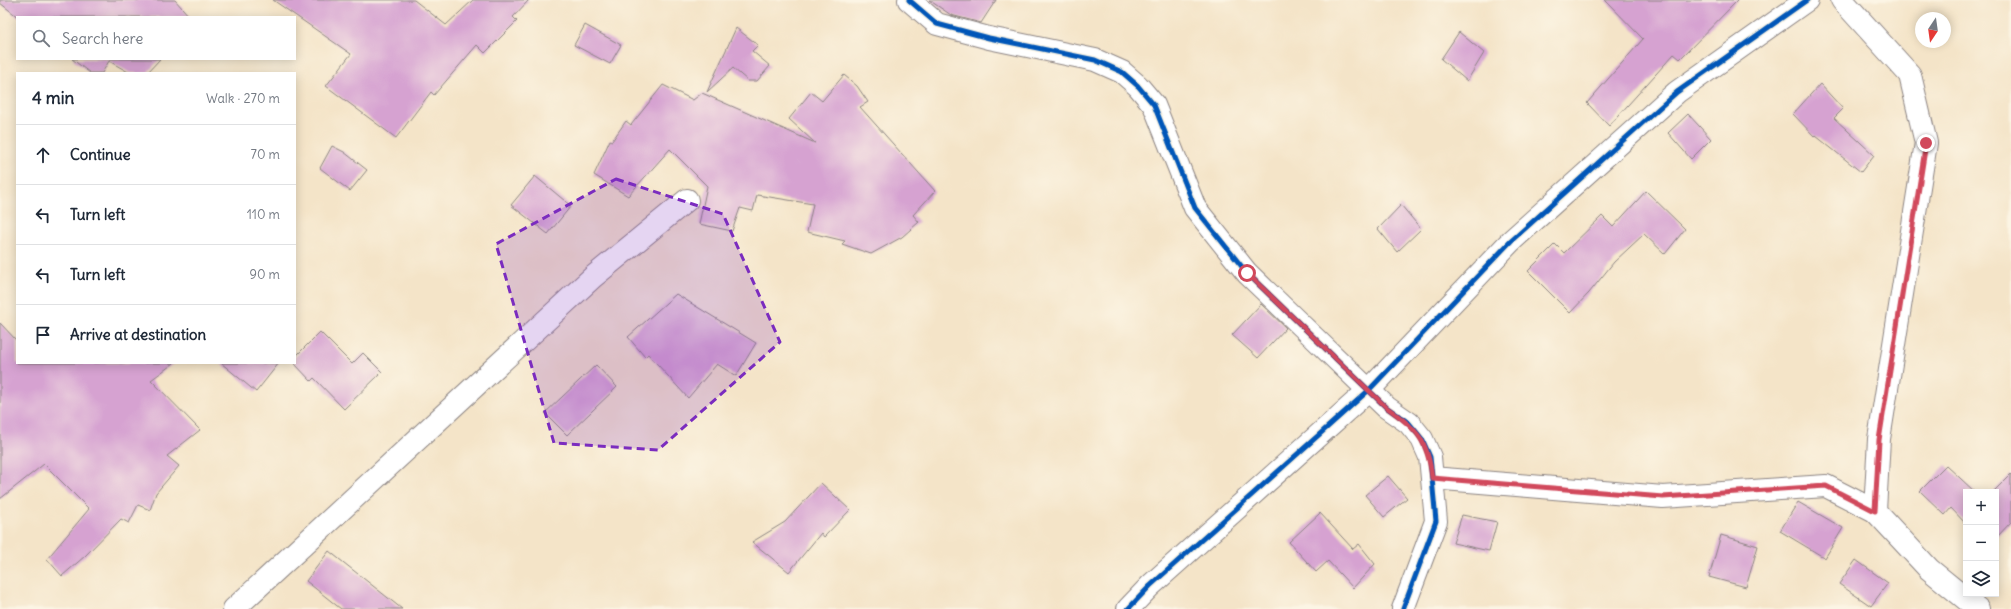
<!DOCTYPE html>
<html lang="en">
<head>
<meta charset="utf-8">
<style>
  body { margin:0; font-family:Delius,sans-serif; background:#f6f6f7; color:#1f2937 }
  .controls { position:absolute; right:12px; bottom:12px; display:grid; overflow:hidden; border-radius:0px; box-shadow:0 2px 10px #0003 }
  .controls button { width:36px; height:36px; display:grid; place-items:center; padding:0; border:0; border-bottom:1px solid #e0e1e3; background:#fff; color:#1f2937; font:20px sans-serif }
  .compass { position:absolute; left:1915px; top:12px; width:36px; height:36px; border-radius:50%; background:#fff; box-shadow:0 2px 10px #0003; rotate:193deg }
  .stop { position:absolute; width:12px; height:12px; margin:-9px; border:3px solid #d1495b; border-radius:50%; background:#fff }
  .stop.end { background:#d1495b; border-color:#fff; box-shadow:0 1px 4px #0008 }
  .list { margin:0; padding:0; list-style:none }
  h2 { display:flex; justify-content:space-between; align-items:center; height:52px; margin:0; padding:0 16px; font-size:17px }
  h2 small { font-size:13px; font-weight:400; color:#747a83 }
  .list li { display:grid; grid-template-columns:26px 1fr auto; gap:12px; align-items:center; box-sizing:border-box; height:60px; padding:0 16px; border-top:1px solid #e0e1e3 }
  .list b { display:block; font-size:15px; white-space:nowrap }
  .list em { font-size:13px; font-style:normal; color:#747a83 }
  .icon { flex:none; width:22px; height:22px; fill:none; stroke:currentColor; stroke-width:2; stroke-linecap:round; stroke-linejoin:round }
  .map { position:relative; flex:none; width:2011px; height:609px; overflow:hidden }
  .search { position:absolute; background:#fff; box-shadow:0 2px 10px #0003; left:16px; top:16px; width:280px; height:44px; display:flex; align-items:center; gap:10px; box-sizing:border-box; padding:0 14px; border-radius:0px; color:#747a83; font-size:15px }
  .panel { position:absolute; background:#fff; box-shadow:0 2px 10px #0003; left:16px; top:72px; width:280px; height:292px; border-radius:0px }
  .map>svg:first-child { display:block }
  .building { fill:#d6a2d1 }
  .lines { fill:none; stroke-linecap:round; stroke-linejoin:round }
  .street-casing { stroke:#8b8382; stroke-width:24 }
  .street { stroke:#fff; stroke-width:22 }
  .cycleway-casing { stroke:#fcf5e5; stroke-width:8 }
  .cycleway { stroke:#0057b8; stroke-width:5 }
  .route { stroke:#d1495b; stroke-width:5 }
  .marked { fill:#7b2cbf; fill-opacity:0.2; stroke:#7b2cbf; stroke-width:3; stroke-dasharray:8 5; stroke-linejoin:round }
</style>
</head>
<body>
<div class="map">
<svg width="2011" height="609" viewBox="0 0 2011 609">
  <rect width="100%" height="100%" fill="#fcf5e5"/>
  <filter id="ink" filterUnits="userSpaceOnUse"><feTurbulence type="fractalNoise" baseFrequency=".025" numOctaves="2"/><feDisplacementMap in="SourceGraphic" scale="8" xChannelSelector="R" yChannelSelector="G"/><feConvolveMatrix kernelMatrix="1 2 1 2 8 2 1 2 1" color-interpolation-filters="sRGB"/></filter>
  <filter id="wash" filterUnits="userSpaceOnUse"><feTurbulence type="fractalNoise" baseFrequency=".012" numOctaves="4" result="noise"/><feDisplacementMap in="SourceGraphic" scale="16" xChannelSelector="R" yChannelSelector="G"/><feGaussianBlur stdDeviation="0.9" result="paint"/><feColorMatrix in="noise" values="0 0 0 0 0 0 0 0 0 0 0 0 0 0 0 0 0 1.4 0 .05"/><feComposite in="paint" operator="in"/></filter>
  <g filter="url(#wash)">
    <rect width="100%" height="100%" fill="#f4e4c8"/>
    <g id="blocks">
      <!-- building -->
      <g class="building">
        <path d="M0 0H175L190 17H18L0 3Z"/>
        <path d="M273 0H414L446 25 473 0H529L513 17 517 21 485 53 477 45 434 95 431 92 396 138 326 86 351 54Z"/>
        <path d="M929 0H996L981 23 951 15Z"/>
        <path d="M1605 0H1738L1680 59 1674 54 1609 126 1587 103 1643 39Z"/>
        <path d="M585 25 621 45 610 64 574 45Z"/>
        <path d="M736 28 758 45 752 51 770 66 757 81H748L733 68 707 92Z"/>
        <path d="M1459 32 1484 53 1467 81 1441 59Z"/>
        <path d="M72 59H160L147 73H130L109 61 102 73H90Z"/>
        <path d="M844 75 857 86 868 102 860 107 935 191 913 215 919 222 902 237 871 254 842 244 845 241 807 232 813 204 757 195 753 211 740 208 732 231 699 224 707 186 670 149 628 196 594 175 610 140 612 141 626 121 631 125 663 85 693 100 702 93 815 143 789 119 811 92 822 101Z"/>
        <path d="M1820 84 1843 109 1834 118 1874 155 1861 172 1816 136 1815 137 1793 114Z"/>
        <path d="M1688 114 1711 139 1691 159 1668 133Z"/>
        <path d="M332 146 344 152 367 170 350 191 320 168Z"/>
        <path d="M535 176 571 206 548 234 511 205Z"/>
        <path d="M1646 191 1685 229 1665 254 1644 234 1614 262 1589 293 1570 313 1528 271 1555 244 1564 253 1602 216 1613 227Z"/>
        <path d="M1401 205 1421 229 1397 252 1378 229Z"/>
        <path d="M676 294 756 343 736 376 717 364 688 398 648 354 645 357 628 337Z"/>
        <path d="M1261 304 1286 328 1258 358 1232 335Z"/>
        <path d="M0 323 17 341V363H174L151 380 200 430 167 456 179 466 156 493 150 510 138 505 129 523 121 519 85 556 62 576 47 559 89 509 44 464 0 499Z"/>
        <path d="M320 332 352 364 363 353 382 372 344 409 314 378 311 381 294 363 295 357Z"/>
        <path d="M221 363H279L256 392Z"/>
        <path d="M596 365 617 387 567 435 545 413Z"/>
        <path d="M1946 465 1975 492H1966V524L1951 508 1945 515 1920 491Z"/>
        <path d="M2011 474V522L1996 538V492H1993Z"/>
        <path d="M1388 476 1407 498 1384 517 1365 495Z"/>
        <path d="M821 483 850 510 824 537 821 533 789 572 752 542 785 522Z"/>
        <path d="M1798 502 1843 528 1825 558 1780 531Z"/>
        <path d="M1320 513 1353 549 1359 544 1375 564 1353 588 1328 561 1316 572 1289 542Z"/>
        <path d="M1462 515 1497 522 1489 551 1453 543Z"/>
        <path d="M1721 535 1758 546 1746 587 1709 577Z"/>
        <path d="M329 551 402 609H341L306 581Z"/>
        <path d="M1856 560 1888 583 1871 606 1839 584Z"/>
      </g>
    </g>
  </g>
  <g filter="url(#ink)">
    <use href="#blocks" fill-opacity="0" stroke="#8b8382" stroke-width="1"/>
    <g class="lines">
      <defs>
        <g id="street">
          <path d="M909 0 937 24 989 38 1095 60 1122 72 1138 86 1154 105 1195 208 1247 273 1386 407 1409 423 1422 439 1430 457 1436 521 1403 609"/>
          <path d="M1842 0 1910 75 1926 143 1879 439 1875 511 1929 569 1978 609"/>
          <path d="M1432 478 1663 497 1826 486 1875 511"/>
          <path d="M234 609 593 277 687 200"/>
          <path d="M1128 609 1150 586 1369 390 1511 241 1677 92 1807 0"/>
        </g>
      </defs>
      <!-- street casing -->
      <use href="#street" class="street-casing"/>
      <!-- street -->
      <use href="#street" class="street"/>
      <defs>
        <g id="cycleway">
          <path d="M909 0 937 24 989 38 1095 60 1122 72 1138 86 1154 105 1195 208 1247 273 1386 407 1409 423 1422 439 1430 457 1436 521 1403 609"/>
          <path d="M1128 609 1150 586 1369 390 1511 241 1677 92 1807 0"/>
        </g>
      </defs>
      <!-- cycleway casing -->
      <use href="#cycleway" class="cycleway-casing"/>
      <!-- cycleway -->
      <use href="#cycleway" class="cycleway"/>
    </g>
  </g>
  <g class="lines" filter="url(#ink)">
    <!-- route -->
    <path class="route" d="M1247 273 1386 407C1417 429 1428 440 1432 478L1663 497 1826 486 1875 511 1879 440 1926 143"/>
  </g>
  <!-- marked area -->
  <path class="marked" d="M616 179 723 214 780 342 658 450 554 443 496 244Z"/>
</svg>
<div class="controls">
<button>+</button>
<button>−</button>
<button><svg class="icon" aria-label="layers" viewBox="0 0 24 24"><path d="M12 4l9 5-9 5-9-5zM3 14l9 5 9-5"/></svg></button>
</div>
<svg class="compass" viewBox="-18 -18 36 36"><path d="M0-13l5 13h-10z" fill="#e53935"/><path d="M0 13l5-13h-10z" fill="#747a83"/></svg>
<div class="stop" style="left:1247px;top:273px"></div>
<div class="stop end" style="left:1926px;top:143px"></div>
<div class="search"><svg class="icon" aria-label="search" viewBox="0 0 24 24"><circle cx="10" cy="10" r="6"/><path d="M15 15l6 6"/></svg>Search here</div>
<section class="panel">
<h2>4 min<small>Walk · 270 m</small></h2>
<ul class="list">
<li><svg class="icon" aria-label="ahead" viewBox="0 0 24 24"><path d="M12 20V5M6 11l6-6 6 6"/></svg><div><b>Continue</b></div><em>70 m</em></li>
<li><svg class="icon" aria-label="left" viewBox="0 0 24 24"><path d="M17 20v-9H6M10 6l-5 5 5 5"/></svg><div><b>Turn left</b></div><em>110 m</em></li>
<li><svg class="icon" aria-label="left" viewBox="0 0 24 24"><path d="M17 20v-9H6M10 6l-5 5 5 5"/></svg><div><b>Turn left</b></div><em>90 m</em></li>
<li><svg class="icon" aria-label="arrive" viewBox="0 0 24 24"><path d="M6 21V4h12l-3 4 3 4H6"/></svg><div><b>Arrive at destination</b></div></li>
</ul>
</section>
</div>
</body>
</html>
